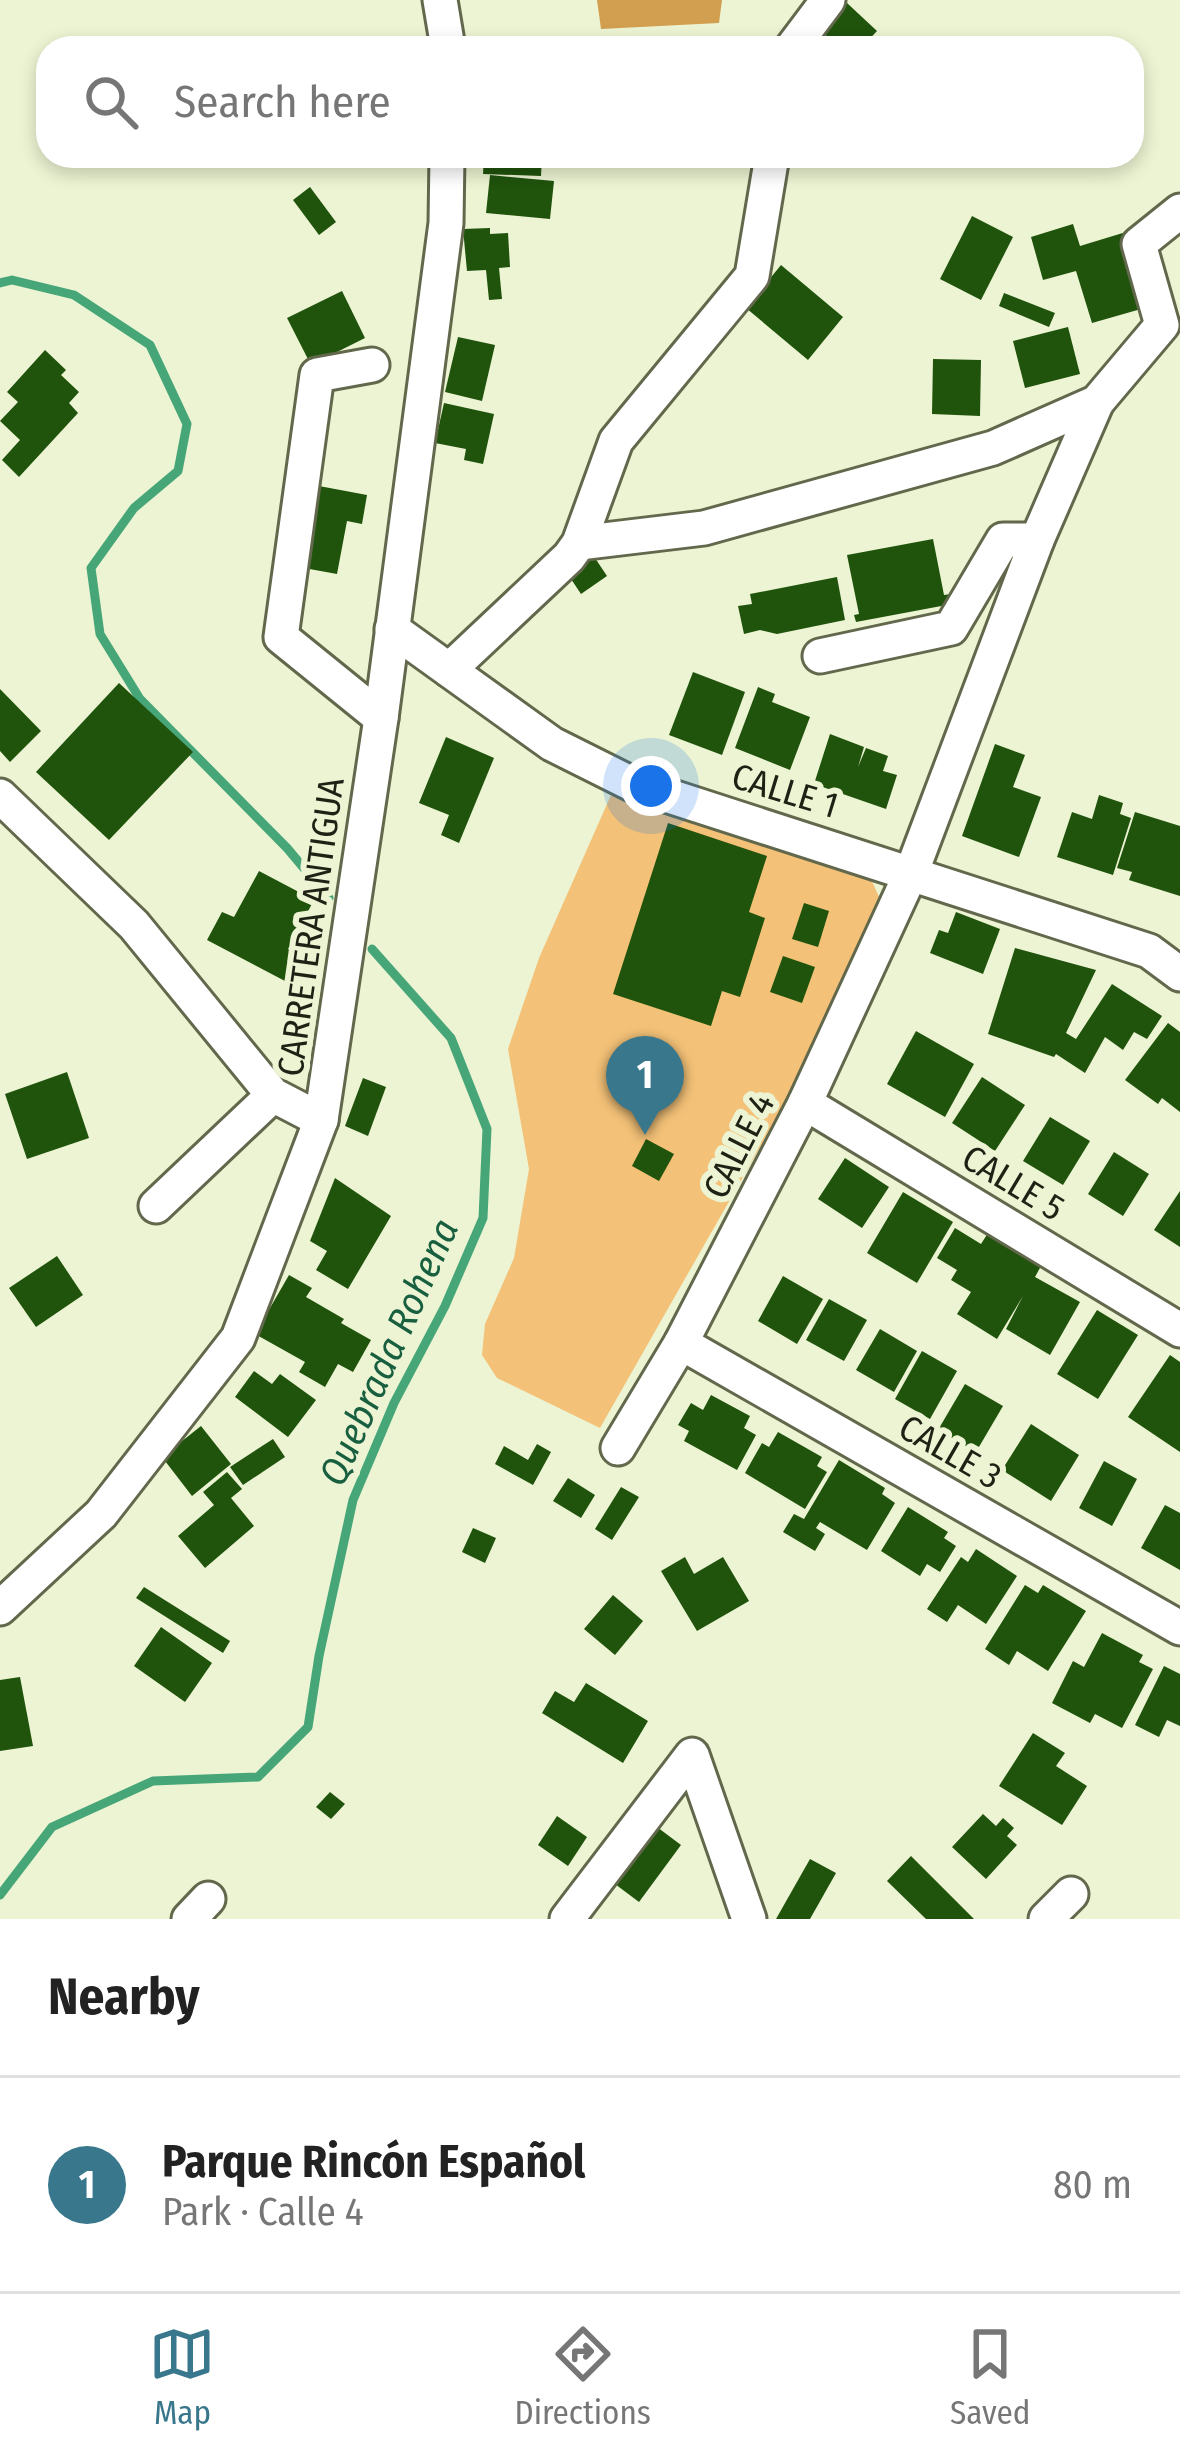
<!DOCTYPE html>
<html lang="en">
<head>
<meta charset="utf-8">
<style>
  body { margin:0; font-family:"Fira Sans Condensed",sans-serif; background:#f6f6f6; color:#222 }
  .you { position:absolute; left:651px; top:786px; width:42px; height:42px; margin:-30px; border:9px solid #fff; border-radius:50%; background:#1a73e8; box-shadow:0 0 0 18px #1a73e833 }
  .badge { display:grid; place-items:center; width:78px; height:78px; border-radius:50%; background:#38778c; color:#fff; font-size:39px; font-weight:700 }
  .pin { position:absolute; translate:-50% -99px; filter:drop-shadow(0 3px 6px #0008) }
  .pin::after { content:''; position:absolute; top:63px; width:42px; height:36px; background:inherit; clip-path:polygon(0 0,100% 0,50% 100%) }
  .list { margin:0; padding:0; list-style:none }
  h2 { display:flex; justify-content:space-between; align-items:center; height:156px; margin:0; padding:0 48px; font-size:51px }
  h2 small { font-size:39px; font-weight:400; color:#767676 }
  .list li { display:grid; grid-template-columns:78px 1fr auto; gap:36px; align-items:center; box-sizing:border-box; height:216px; padding:0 48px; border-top:3px solid #e0e0e0 }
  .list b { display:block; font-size:45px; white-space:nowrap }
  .list p { margin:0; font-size:39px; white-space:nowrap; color:#767676 }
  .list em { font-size:39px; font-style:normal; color:#767676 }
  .icon { flex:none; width:66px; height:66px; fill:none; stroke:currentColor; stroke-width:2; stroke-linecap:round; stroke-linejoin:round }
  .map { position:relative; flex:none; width:1180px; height:1919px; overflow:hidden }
  .search { position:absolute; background:#fff; box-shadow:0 6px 18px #0003; left:36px; right:36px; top:36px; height:132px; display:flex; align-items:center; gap:30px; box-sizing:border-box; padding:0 42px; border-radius:36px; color:#767676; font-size:45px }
  .sheet { height:372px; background:#fff }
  nav { display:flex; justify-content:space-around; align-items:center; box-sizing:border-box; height:168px; border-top:3px solid #e0e0e0; background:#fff; font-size:33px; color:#767676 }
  nav a { display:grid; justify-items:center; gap:6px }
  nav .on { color:#38778c }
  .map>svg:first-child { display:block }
  .green { fill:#f3c177 }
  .forest { fill:#d29f50 }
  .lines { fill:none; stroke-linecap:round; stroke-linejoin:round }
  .stream { stroke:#47a678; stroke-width:9 }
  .building { fill:#20530c }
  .minor-casing { stroke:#62684c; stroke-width:39 }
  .minor { stroke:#fff; stroke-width:33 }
  .labels { text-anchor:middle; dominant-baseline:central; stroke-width:12; stroke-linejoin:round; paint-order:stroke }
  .street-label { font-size:36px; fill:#1f2115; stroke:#ecf4d3 }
  .water-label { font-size:39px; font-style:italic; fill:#185f40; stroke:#ecf4d3 }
</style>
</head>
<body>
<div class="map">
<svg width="1180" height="1919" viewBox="0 0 1180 1919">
  <rect width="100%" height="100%" fill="#ecf4d3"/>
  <!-- green -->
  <path class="green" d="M611 795 862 870 871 879 880 899 793 1089 600 1428 497 1378 482 1355 485 1324 514 1258 529 1169 508 1049 539 958Z"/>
  <!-- forest -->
  <path class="forest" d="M597 0H722L719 23 601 29Z"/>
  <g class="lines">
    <!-- stream -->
    <g class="stream">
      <path d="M0 283 12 280 74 295 150 345 187 424 178 471 134 508 91 568 100 634 140 699 287 848 329 898"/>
      <path d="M0 1895 52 1827 153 1781 258 1777 308 1727 319 1656 353 1500 394 1403 445 1306 483 1218 487 1129 451 1038 372 949"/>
    </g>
  </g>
  <!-- building -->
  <g class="building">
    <path d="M847 3 877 31 861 48H840L821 31Z"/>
    <path d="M484 156H542L541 176 483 174Z"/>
    <path d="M490 175 554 181 550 219 486 213Z"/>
    <path d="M310 187 336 222 319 235 293 200Z"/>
    <path d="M972 216 1013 237 981 300 940 279Z"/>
    <path d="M1073 224 1080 246 1126 232 1148 307 1092 323 1076 271 1043 280 1031 237Z"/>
    <path d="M490 228V234L508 233 510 267 499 268 502 299 489 300 486 270 467 271 463 229Z"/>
    <path d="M781 265 843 317 808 360 746 308Z"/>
    <path d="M342 291 365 338 311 365 287 318Z"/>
    <path d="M1004 293 1055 313 1049 327 999 306Z"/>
    <path d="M1068 327 1080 374 1025 388 1013 341Z"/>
    <path d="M458 337 495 345 482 401 445 392Z"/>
    <path d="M45 350 66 370 61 375 79 392 69 403 78 413 19 477 2 460 20 440 0 421 18 402 7 392Z"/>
    <path d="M933 359 981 360 980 416 932 414Z"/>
    <path d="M444 403 494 414 483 464 464 460 466 449 435 443Z"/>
    <path d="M319 486 367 495 362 524 347 521 337 574 304 568Z"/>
    <path d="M933 539 944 595 951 594 952 604 856 622 854 615 859 614 847 555Z"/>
    <path d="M593 555 607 576 581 594 567 573Z"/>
    <path d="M837 577 845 620 777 634 760 630 744 634 738 606 752 604 750 594Z"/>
    <path d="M693 672 745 692 722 755 669 735Z"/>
    <path d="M119 683 193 752 109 840 36 772Z"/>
    <path d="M758 687 775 694 772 702 810 717 790 770 735 748Z"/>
    <path d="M0 689 41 731 10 762 0 751Z"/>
    <path d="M830 734 864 747 858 767 866 748 888 756 883 771 897 775 886 809 814 784Z"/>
    <path d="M446 737 494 758 459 843 441 835 449 815 419 803Z"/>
    <path d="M995 744 1025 755 1013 787 1041 797 1019 857 962 836Z"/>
    <path d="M1099 795 1123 803 1120 814 1131 818 1113 875 1057 857 1072 812 1092 819Z"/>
    <path d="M1135 812 1180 826V896L1129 880 1132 872 1117 868Z"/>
    <path d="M668 823 767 856 749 912 765 918 740 997 722 991 711 1026 613 994Z"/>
    <path d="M259 871 314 900 288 949 318 965 304 991 207 940 222 912 234 917Z"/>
    <path d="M804 903 829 911 818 947 792 939Z"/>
    <path d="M956 912 1000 929 983 974 930 953 939 930 948 933Z"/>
    <path d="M1015 948 1096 970 1066 1033 1076 1039 1112 984 1162 1016 1147 1039 1134 1032 1123 1050 1105 1037 1085 1073 1056 1054 1054 1057 988 1034Z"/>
    <path d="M783 956 815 967 802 1003 770 992Z"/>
    <path d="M1168 1023 1180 1032V1112L1162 1098 1158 1104 1125 1080Z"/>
    <path d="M916 1031 974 1064 945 1117 887 1084Z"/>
    <path d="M67 1072 89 1138 27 1159 5 1094Z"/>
    <path d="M982 1077 1025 1105 995 1151 952 1123Z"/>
    <path d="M363 1078 386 1087 368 1136 345 1126Z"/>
    <path d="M1050 1117 1090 1141 1063 1185 1023 1161Z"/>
    <path d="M646 1139 674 1154 659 1181 632 1166Z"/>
    <path d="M1114 1152 1149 1174 1123 1216 1088 1194Z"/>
    <path d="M845 1158 889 1187 862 1228 818 1199Z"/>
    <path d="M335 1178 391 1216 348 1289 316 1270 327 1251 310 1241Z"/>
    <path d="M1180 1191V1247L1154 1230Z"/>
    <path d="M903 1192 953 1222 917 1283 867 1253Z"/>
    <path d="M955 1228 981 1244 988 1233 1041 1266 1035 1277 1080 1302 1050 1355 1006 1329 1023 1296 997 1339 957 1314 971 1292 951 1280 957 1270 937 1258Z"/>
    <path d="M57 1256 83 1295 36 1327 9 1288Z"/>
    <path d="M289 1275 312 1288 306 1297 344 1319 341 1323 371 1340 353 1372 338 1364 325 1387 299 1372 305 1362 255 1334Z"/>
    <path d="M783 1276 823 1299 797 1344 758 1321Z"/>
    <path d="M829 1299 867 1320 844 1361 806 1340Z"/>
    <path d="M1097 1310 1138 1335 1098 1399 1057 1374Z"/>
    <path d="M880 1329 917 1351 894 1392 856 1370Z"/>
    <path d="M922 1351 957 1371 930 1419 895 1399Z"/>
    <path d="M1170 1355 1180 1362V1452L1128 1417Z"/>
    <path d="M254 1371 272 1384 280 1374 316 1400 288 1437 235 1397Z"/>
    <path d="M965 1384 1003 1406 976 1452 938 1430Z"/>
    <path d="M711 1395 750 1416 744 1428 756 1435 737 1470 684 1441 689 1431 678 1425 691 1403 703 1410Z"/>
    <path d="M1031 1424 1079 1455 1051 1501 1002 1470Z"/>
    <path d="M201 1426 231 1464 192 1496 162 1457Z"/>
    <path d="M778 1432 822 1457 817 1466 827 1472 805 1509 745 1473 762 1443 769 1447Z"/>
    <path d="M273 1439 285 1457 243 1485 230 1467Z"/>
    <path d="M537 1444 551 1452 533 1485 495 1464 504 1446 528 1460Z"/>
    <path d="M839 1460 885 1488 882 1494 895 1503 867 1550 820 1522 816 1528 825 1534 815 1551 783 1532 794 1514 804 1519Z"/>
    <path d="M1104 1461 1137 1479 1112 1526 1079 1508Z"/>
    <path d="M227 1472 242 1489 231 1498 254 1526 205 1568 178 1536 214 1505 203 1492Z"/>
    <path d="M568 1478 595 1495 581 1518 553 1501Z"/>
    <path d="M621 1487 639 1497 612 1540 595 1529Z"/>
    <path d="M1165 1505 1180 1513V1570L1141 1548Z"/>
    <path d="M908 1507 948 1532 944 1538 956 1546 940 1572 927 1564 920 1576 881 1551Z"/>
    <path d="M473 1528 496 1538 485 1563 462 1552Z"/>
    <path d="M976 1549 1017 1576 986 1624 958 1605 947 1622 927 1609 961 1557 968 1562Z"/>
    <path d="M685 1557 694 1574 723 1557 749 1601 697 1631 661 1571Z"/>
    <path d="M1025 1585 1038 1593 1043 1585 1086 1611 1048 1671 1017 1651 1009 1665 985 1649Z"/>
    <path d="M144 1587 230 1641 223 1653 136 1598Z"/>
    <path d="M613 1595 643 1621 615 1655 584 1629Z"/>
    <path d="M161 1627 212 1663 185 1702 134 1666Z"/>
    <path d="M1102 1633 1143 1655 1139 1662 1153 1669 1122 1728 1095 1714 1090 1723 1052 1703 1073 1661 1084 1667Z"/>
    <path d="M1164 1666 1180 1674V1726L1167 1720 1159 1737 1135 1725Z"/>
    <path d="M20 1677 33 1746 0 1751V1680Z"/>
    <path d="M586 1683 648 1721 623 1763 542 1713 555 1691 574 1702Z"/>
    <path d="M1033 1733 1065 1753 1056 1766 1087 1786 1062 1825 999 1786Z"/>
    <path d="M330 1792 345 1804 331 1819 316 1807Z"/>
    <path d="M983 1814 996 1826 1003 1818 1014 1828 1007 1836 1017 1845 986 1879 952 1847Z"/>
    <path d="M557 1816 587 1837 568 1866 538 1845Z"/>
    <path d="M653 1824 681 1845 639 1902 611 1881Z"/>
    <path d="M911 1856 974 1919H926L887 1881Z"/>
    <path d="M810 1859 836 1873 810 1919H776Z"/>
  </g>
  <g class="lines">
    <defs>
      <g id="minor">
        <path d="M440 0 448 48"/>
        <path d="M792 48 828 0"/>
        <path d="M372 365 317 375 281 637 381 718"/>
        <path d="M579 543 704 528 993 448 1097 402 1162 325 1139 244 1180 211"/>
        <path d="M392 629 552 744 632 784 1149 951 1180 974"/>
        <path d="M820 656 951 628 1003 540H1037"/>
        <path d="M449 670 569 557 579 543 616 441 752 276 772 156"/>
        <path d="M0 796 134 925 273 1095 321 1120"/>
        <path d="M805 1103 1180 1330"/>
        <path d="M156 1206 273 1095"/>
        <path d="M681 1343 1180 1628"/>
        <path d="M618 1448 681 1343 805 1103 912 871 1037 540 1097 402"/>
        <path d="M0 1608 101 1514 238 1338 321 1120 381 718 446 223 447 156"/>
        <path d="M189 1919 208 1899"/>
        <path d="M567 1919 692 1755 749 1919"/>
        <path d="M1046 1919 1071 1894"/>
      </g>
    </defs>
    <!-- minor casing -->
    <use href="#minor" class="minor-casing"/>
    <!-- minor -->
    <use href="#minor" class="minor"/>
  </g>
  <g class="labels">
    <!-- street labels -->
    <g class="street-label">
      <text transform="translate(785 791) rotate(17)">CALLE 1</text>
      <text transform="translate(311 927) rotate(-82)">CARRETERA ANTIGUA</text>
      <text transform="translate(739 1146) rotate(-63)">CALLE 4</text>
      <text transform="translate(1013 1183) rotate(31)">CALLE 5</text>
      <text transform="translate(950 1452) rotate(30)">CALLE 3</text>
    </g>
    <!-- water labels -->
    <g class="water-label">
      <text transform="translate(389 1352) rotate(-66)">Quebrada Rohena</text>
    </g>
  </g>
</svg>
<div class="you"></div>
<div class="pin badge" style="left:645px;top:1135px">1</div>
<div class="search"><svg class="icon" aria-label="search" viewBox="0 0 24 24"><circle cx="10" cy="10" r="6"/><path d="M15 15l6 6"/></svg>Search here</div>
</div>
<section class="sheet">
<h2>Nearby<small></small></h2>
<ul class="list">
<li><span class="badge">1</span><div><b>Parque Rincón Español</b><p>Park · Calle 4</p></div><em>80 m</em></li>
</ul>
</section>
<nav>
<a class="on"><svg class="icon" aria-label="map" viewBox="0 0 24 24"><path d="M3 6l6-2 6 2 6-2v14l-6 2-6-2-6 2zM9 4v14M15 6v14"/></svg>Map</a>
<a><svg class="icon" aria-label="directions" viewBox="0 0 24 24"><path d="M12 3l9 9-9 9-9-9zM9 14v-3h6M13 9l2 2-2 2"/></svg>Directions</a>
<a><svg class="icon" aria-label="saved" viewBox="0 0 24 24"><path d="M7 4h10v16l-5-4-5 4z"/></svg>Saved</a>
</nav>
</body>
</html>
